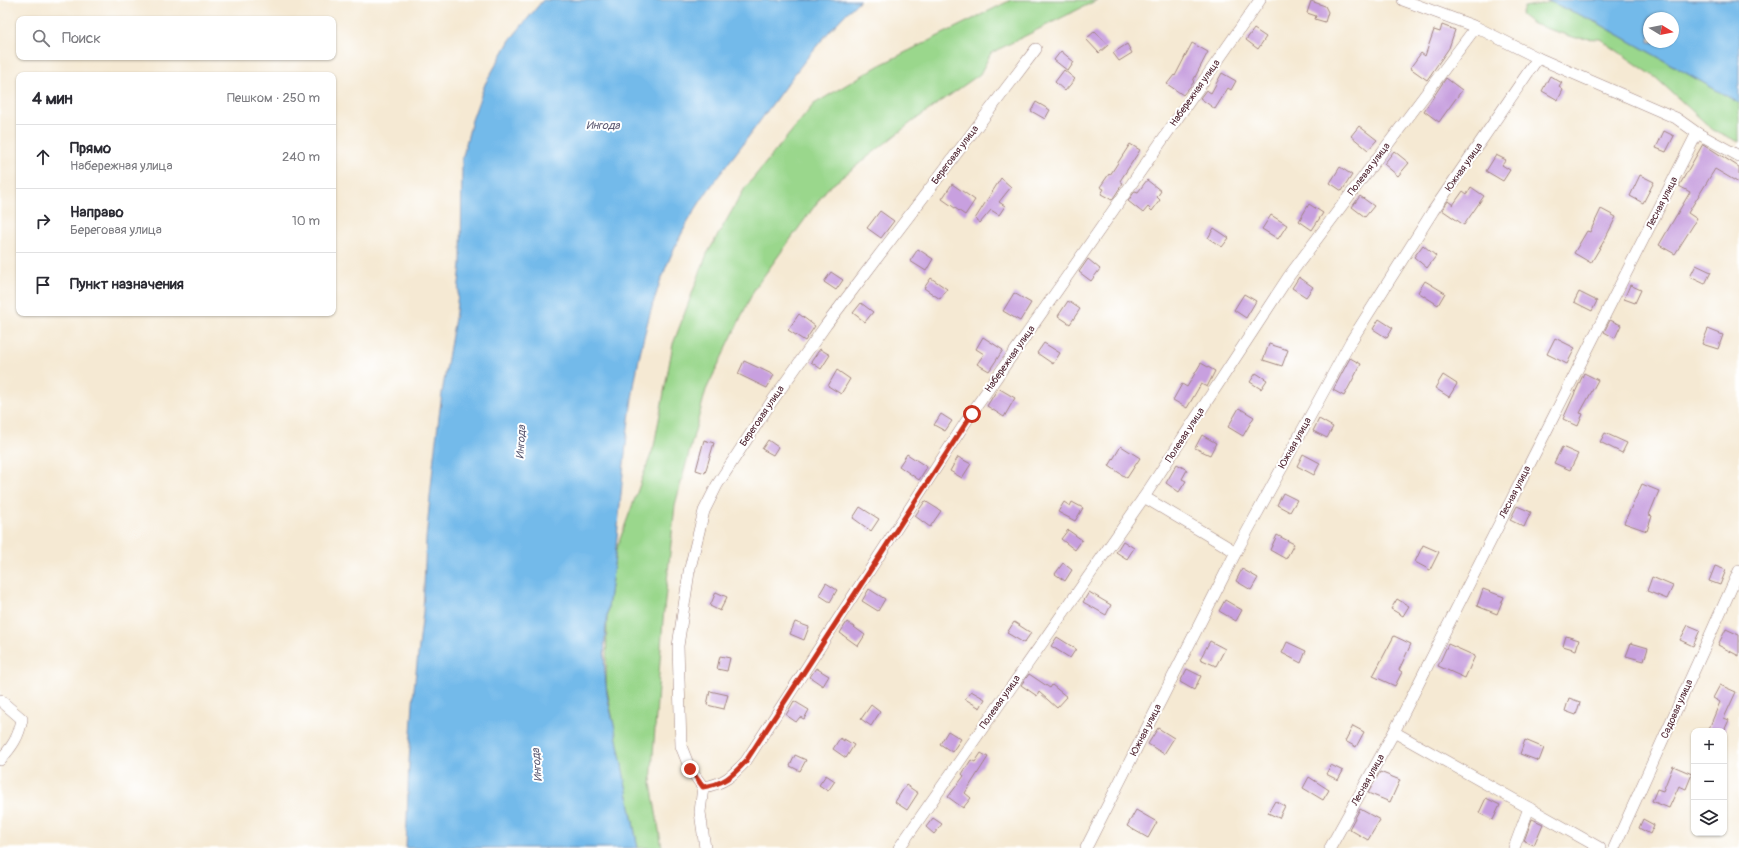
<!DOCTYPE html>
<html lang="ru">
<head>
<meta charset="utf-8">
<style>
  body { margin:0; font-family:Pangolin,sans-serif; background:#f7f7f7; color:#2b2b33 }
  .controls { position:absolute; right:12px; bottom:12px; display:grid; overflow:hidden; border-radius:8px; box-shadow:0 1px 3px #0004 }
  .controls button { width:36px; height:36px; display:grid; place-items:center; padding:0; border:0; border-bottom:1px solid #e1e1e2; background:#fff; color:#2b2b33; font:20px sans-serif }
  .compass { position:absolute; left:1643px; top:12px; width:36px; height:36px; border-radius:50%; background:#fff; box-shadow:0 1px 3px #0004; rotate:100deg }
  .stop { position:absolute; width:12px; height:12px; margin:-9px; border:3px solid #c8321e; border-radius:50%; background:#fff }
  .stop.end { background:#c8321e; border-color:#fff; box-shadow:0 1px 4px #0008 }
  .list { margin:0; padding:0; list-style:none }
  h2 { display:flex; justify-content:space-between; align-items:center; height:52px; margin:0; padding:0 16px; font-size:17px }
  h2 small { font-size:13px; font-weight:400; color:#7c7c81 }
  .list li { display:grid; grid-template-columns:26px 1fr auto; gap:12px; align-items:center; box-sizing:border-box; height:64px; padding:0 16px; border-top:1px solid #e1e1e2 }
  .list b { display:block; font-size:15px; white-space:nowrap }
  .list p { margin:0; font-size:13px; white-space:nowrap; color:#7c7c81 }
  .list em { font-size:13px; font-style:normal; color:#7c7c81 }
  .icon { flex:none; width:22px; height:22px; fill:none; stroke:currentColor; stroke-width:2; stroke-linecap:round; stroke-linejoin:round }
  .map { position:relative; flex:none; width:1739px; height:848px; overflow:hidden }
  .search { position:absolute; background:#fff; box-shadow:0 1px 3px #0004; left:16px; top:16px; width:320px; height:44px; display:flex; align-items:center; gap:10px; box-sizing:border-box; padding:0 14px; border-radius:8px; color:#7c7c81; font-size:15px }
  .panel { position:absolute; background:#fff; box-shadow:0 1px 3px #0004; left:16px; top:72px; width:320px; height:244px; border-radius:8px }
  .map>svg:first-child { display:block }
  .green { fill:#9ad78c; stroke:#727b5c }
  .water { fill:#73baea; stroke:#5e6c8a; fill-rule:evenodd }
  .building { fill:#c8a0df }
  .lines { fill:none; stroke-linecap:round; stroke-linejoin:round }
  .minor-casing { stroke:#a0847f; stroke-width:12 }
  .minor { stroke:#fff; stroke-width:11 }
  .route { stroke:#c8321e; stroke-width:5 }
  .labels { text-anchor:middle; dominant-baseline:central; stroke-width:4; stroke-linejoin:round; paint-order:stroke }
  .street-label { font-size:10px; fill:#4a1f2b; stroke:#fff }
  .water-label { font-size:11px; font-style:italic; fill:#58556e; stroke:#fff }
</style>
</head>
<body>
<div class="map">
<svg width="1739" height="848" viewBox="0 0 1739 848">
  <rect width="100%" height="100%" fill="#fff"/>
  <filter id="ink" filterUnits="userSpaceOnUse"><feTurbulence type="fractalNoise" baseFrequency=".025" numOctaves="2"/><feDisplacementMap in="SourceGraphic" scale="8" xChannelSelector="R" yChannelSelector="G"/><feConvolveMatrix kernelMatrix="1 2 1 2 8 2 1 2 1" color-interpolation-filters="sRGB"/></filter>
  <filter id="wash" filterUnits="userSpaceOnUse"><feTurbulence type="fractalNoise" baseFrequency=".012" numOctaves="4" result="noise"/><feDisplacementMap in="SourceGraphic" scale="16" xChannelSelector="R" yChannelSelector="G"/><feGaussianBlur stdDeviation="0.9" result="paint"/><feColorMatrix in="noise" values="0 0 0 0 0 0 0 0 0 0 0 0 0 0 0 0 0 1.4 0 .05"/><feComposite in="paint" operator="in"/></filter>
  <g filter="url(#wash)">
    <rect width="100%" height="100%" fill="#f5e9d3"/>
    <!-- green -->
    <g class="green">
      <path d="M1011 0H1097L991 53 980 74 912 122 827 189 755 288 706 390 675 505 663 620 651 783 662 848H638L606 685 607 613 616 550 654 446 673 344 707 254 745 188 814 104 878 66Z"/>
      <path d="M1551 2 1596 22 1739 103V142L1713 130 1655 77 1600 39 1576 38 1533 24 1521 15 1524 7Z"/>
    </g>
    <!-- water -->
    <g class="water">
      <path d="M543 0H860C820 37 789 81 757 125 732 160 703 192 683 231 633 324 627 434 617 537 613 586 600 635 606 684 607 701 613 718 616 734 623 772 631 810 638 848H406L409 762 414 689 423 612 426 539 434 456 442 393 456 312 461 264 462 160 472 120 485 84 510 40Z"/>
      <path d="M1546 0H1739V103L1596 22ZM1649 18H1673V42H1649Z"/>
    </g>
    <g id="blocks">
      <!-- building -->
      <g class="building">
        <path d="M1311 1 1325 6 1328 12 1325 22 1315 19 1316 16 1307 13Z"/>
        <path d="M1442 25 1455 30 1449 48 1427 80 1410 68 1421 53 1425 56 1434 30 1440 32Z"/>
        <path d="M1254 29 1266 37 1258 49 1246 40Z"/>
        <path d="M1095 31 1108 45 1099 53 1086 39Z"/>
        <path d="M1192 43 1208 52 1193 81 1194 82 1183 95 1167 84 1174 75 1175 76Z"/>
        <path d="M1127 44 1132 53 1119 61 1113 53Z"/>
        <path d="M1061 51 1074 62 1068 71 1054 60Z"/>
        <path d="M1064 70 1075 79 1065 91 1055 82Z"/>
        <path d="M1222 73 1236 81 1231 90 1228 88 1215 109 1200 98 1206 90 1211 93Z"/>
        <path d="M1550 76 1562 83 1559 87 1563 90 1558 100 1542 91Z"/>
        <path d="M1446 78 1462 90 1439 122 1424 111Z"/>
        <path d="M1036 102 1050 110 1045 119 1031 111Z"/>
        <path d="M1359 126 1377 140 1368 150 1351 136Z"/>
        <path d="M1664 131 1674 136 1666 152 1656 148Z"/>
        <path d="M1130 144 1140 150 1120 181 1123 183 1112 200 1101 194 1104 189 1100 187 1109 174 1110 175Z"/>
        <path d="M1703 144 1739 167V183L1715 169 1688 213 1697 219 1675 254 1659 245 1690 192 1679 186Z"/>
        <path d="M1394 151 1409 163 1398 176 1384 164Z"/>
        <path d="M1496 155 1506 160 1502 165 1510 170 1503 181 1486 171Z"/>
        <path d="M1340 167 1352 175 1342 191 1330 183Z"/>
        <path d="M1640 175 1654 182 1643 203 1630 196Z"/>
        <path d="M1001 178 1011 187 999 202 1005 206 999 215 991 210 980 223 975 219Z"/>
        <path d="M1147 180 1161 191 1157 197 1160 200 1152 211 1148 207 1143 213 1128 201 1135 191 1138 192Z"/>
        <path d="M952 184 975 200 965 215 942 199Z"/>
        <path d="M1471 187 1484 196 1464 225 1442 210 1448 201 1453 205 1463 191 1467 194Z"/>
        <path d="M1360 196 1374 206 1365 217 1352 207Z"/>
        <path d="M1309 204 1323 213 1312 230 1299 221Z"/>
        <path d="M1601 209 1616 217 1604 241 1591 263 1574 253 1587 231 1590 232Z"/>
        <path d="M880 211 894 221 881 238 867 228Z"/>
        <path d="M1271 215 1287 225 1278 239 1262 229Z"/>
        <path d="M1214 228 1229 238 1222 247 1208 238Z"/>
        <path d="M1423 245 1436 256 1427 268 1414 257Z"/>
        <path d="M918 249 933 259 926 271 910 261Z"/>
        <path d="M1088 259 1100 269 1091 281 1079 272Z"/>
        <path d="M1696 265 1711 272 1705 284 1690 277Z"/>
        <path d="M831 272 843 280 836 290 824 282Z"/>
        <path d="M1299 277 1313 287 1306 297 1292 288Z"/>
        <path d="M931 278 947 289 940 299 924 288Z"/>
        <path d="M1425 281 1445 293 1438 305 1418 292Z"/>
        <path d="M1630 285 1641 290 1635 303 1624 299Z"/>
        <path d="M1579 292 1597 301 1592 311 1574 302Z"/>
        <path d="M1014 293 1031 303 1020 321 1003 311Z"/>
        <path d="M1244 294 1256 301 1246 318 1234 310Z"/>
        <path d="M1068 301 1080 309 1070 324 1058 316Z"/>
        <path d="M861 303 873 312 865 322 853 313Z"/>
        <path d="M799 314 815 326 805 341 788 330Z"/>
        <path d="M1379 319 1393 328 1387 338 1373 329Z"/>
        <path d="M1610 320 1621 325 1615 338 1604 332Z"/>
        <path d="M1708 329 1723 335 1718 349 1702 344Z"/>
        <path d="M983 337 1003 350 989 371 977 364 984 354 976 349Z"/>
        <path d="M1555 338 1575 348 1567 364 1547 354Z"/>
        <path d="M1044 343 1060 353 1053 364 1037 353Z"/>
        <path d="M1269 344 1288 350 1282 366 1263 360Z"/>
        <path d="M820 349 830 355 821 369 811 362Z"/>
        <path d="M1350 358 1361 364 1344 396 1333 390Z"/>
        <path d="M744 361 774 375 767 388 738 374Z"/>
        <path d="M1201 363 1215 371 1207 387 1201 384 1187 408 1173 400 1182 384 1187 387Z"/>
        <path d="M837 370 850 379 841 394 828 386Z"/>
        <path d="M1256 373 1267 380 1261 389 1250 382Z"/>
        <path d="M1584 373 1598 380 1580 413 1583 414 1578 426 1563 419Z"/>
        <path d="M1443 375 1457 384 1449 397 1435 388Z"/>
        <path d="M998 388 1015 398 1004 417 987 406Z"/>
        <path d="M1239 408 1254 417 1243 436 1228 427Z"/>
        <path d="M941 414 952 421 945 431 934 425Z"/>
        <path d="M1319 419 1333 427 1327 438 1313 431Z"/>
        <path d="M1605 433 1627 443 1622 453 1600 442Z"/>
        <path d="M1202 435 1216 443 1210 455 1195 448Z"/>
        <path d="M704 440 714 443 705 473 696 470Z"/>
        <path d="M768 440 778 447 773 455 762 449Z"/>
        <path d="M1121 446 1140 458 1127 478 1109 466Z"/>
        <path d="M1562 447 1578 454 1570 470 1554 463Z"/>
        <path d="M907 454 927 467 919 480 899 466Z"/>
        <path d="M1303 454 1320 463 1314 475 1297 466Z"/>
        <path d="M958 457 971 464 962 478 950 471Z"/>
        <path d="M1177 464 1187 470 1182 479 1186 481 1179 492 1166 483Z"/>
        <path d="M1642 484 1659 491 1649 515 1652 516 1647 531 1624 523Z"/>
        <path d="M1283 493 1297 500 1290 512 1277 505Z"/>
        <path d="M925 501 941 511 930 527 915 516Z"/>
        <path d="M1064 502 1070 506 1072 502 1083 508 1075 521 1058 512Z"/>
        <path d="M1517 506 1531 512 1524 527 1510 520Z"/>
        <path d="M860 507 879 519 871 531 853 518Z"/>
        <path d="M1068 530 1082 540 1075 550 1061 539Z"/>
        <path d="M1277 535 1294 544 1286 559 1270 550Z"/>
        <path d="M1123 541 1134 548 1127 559 1116 552Z"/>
        <path d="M1423 545 1439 552 1430 570 1415 562Z"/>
        <path d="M1063 563 1072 570 1065 581 1055 574Z"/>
        <path d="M1715 566 1726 570 1720 585 1709 581Z"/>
        <path d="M1242 569 1258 578 1251 590 1236 581Z"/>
        <path d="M1652 577 1673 586 1667 599 1647 591Z"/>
        <path d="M826 583 837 590 830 602 819 595Z"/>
        <path d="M869 589 885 599 878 611 862 601Z"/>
        <path d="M1483 589 1504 597 1497 614 1477 606Z"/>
        <path d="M716 592 727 597 720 611 710 606Z"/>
        <path d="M1089 592 1111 605 1106 615 1083 602Z"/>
        <path d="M1397 599 1409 606 1403 616 1391 609Z"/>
        <path d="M1225 600 1242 610 1236 621 1219 611Z"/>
        <path d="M795 622 809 627 804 640 790 634Z"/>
        <path d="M847 622 865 635 858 646 840 633Z"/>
        <path d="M1014 622 1031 633 1024 643 1007 633Z"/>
        <path d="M1688 625 1700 630 1693 646 1680 640Z"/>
        <path d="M1726 629 1739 635V656L1718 645Z"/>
        <path d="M1394 636 1411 644 1399 670 1402 672 1395 686 1373 676Z"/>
        <path d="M1566 636 1579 640 1576 650 1563 646Z"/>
        <path d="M1057 637 1076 649 1070 658 1051 646Z"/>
        <path d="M1210 641 1225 649 1216 666 1200 659Z"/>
        <path d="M1287 642 1306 651 1301 663 1282 653Z"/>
        <path d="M1631 643 1648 648 1644 661 1626 656Z"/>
        <path d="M1448 644 1475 656 1465 678 1438 666Z"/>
        <path d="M720 656 730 658 727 671 717 669Z"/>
        <path d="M816 668 829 676 823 686 810 677Z"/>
        <path d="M1187 669 1201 676 1194 690 1180 682Z"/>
        <path d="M1029 674 1050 688 1052 685 1067 697 1057 708 1039 692 1037 696 1021 685Z"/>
        <path d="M1720 685 1736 692 1724 718 1729 720 1724 731H1708L1720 702 1713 698Z"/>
        <path d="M710 691 728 695 724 709 707 705Z"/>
        <path d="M971 691 985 699 980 708 965 699Z"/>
        <path d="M1569 698 1580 702 1576 715 1565 711Z"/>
        <path d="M794 701 809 710 804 719 800 717 796 722 786 715Z"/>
        <path d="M871 705 880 712 871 726 861 719Z"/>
        <path d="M1353 726 1364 732 1356 747 1345 741Z"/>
        <path d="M1158 728 1174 738 1164 754 1148 744Z"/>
        <path d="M948 731 961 739 952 752 940 744Z"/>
        <path d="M840 738 844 741V739L854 745 846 758 833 749Z"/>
        <path d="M1525 740 1544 748 1539 761 1520 754Z"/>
        <path d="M981 753 988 757 965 793 971 798 963 808 948 797 964 776 962 774 971 760 975 762Z"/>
        <path d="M795 755 806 760 800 771 790 766Z"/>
        <path d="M1331 765 1343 771 1338 780 1326 774Z"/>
        <path d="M1673 766 1692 774 1686 789 1679 786 1669 808 1652 801 1657 789 1663 791Z"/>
        <path d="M1380 772 1400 780 1390 802 1368 793Z"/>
        <path d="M826 775 835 781 828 791 819 785Z"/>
        <path d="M1309 777 1329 790 1323 800 1303 788Z"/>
        <path d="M906 785 918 793 907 810 895 802Z"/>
        <path d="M1486 798 1500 805 1493 820 1479 813Z"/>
        <path d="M1275 801 1285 806 1279 818 1268 813Z"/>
        <path d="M1360 809 1380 820 1368 840 1349 829Z"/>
        <path d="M1136 810 1157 822 1148 838 1127 826Z"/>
        <path d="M933 818 942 824 934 834 926 827Z"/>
        <path d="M1532 819 1543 824 1534 845 1524 841Z"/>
        <path d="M1643 819 1654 825 1650 834 1639 828Z"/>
      </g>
    </g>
  </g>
  <g filter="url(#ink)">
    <use href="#blocks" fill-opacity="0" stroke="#a0847f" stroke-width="1"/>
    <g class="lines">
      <defs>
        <g id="minor">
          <path d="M1403 0 1476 27 1538 58 1676 118 1697 133 1739 156"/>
          <path d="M1144 497 1236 552"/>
          <path d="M0 700 22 719C19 737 12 747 0 760"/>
          <path d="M1394 732 1600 848"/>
          <path d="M703 787C724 784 732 776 746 761L971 414 1260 0"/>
          <path d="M705 848 700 812 703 787 690 769 681 746 678 646 689 572 704 511 717 485 770 404 826 325 1036 49"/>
          <path d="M899 848 1144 497 1289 276 1476 27"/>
          <path d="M1086 848 1236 552 1351 341 1433 211 1538 58"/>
          <path d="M1330 848 1394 732 1697 133"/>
          <path d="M1514 848 1529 808"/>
          <path d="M1614 848 1739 571"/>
        </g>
      </defs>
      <!-- minor casing -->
      <use href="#minor" class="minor-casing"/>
      <!-- minor -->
      <use href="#minor" class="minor"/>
    </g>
  </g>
  <g class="lines" filter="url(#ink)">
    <!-- route -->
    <path class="route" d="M690 769 703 787C724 784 732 776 746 761L972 414"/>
  </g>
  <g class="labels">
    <!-- street labels -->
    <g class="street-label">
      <text transform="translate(1195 93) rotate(-55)">Набережная улица</text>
      <text transform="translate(955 155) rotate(-53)">Береговая улица</text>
      <text transform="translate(1464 167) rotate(-55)">Южная улица</text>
      <text transform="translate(1369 169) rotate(-53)">Полевая улица</text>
      <text transform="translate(1662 203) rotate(-63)">Лесная улица</text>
      <text transform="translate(1010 359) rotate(-55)">Набережная улица</text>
      <text transform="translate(762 416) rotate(-56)">Береговая улица</text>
      <text transform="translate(1185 435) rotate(-57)">Полевая улица</text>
      <text transform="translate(1295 443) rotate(-61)">Южная улица</text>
      <text transform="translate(1515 492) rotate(-63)">Лесная улица</text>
      <text transform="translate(1000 702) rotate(-55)">Полевая улица</text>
      <text transform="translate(1677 709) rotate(-66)">Садовая улица</text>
      <text transform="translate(1146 730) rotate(-63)">Южная улица</text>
      <text transform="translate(1368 780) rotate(-61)">Лесная улица</text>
    </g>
    <!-- water labels -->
    <g class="water-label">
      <text x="603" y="125">Ингода</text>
      <text transform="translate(521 442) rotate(-87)">Ингода</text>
      <text transform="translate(537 765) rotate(-95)">Ингода</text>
    </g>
  </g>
</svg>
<div class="controls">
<button>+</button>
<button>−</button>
<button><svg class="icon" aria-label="layers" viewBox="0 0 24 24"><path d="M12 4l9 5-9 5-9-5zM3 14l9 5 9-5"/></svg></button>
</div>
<svg class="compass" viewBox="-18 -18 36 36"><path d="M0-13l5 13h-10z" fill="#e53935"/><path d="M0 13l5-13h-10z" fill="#7c7c81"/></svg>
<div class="stop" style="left:972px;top:414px"></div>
<div class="stop end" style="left:690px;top:769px"></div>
<div class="search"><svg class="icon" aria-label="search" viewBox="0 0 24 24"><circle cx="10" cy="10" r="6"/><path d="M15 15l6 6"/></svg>Поиск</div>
<section class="panel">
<h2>4 мин<small>Пешком · 250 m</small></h2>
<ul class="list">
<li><svg class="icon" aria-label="ahead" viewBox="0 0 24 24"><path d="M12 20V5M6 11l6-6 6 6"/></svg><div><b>Прямо</b><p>Набережная улица</p></div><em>240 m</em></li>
<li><svg class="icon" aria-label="right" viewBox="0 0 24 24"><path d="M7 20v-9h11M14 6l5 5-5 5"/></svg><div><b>Направо</b><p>Береговая улица</p></div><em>10 m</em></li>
<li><svg class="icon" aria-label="arrive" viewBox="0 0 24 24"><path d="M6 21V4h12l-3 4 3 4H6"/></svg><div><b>Пункт назначения</b></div></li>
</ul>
</section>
</div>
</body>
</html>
